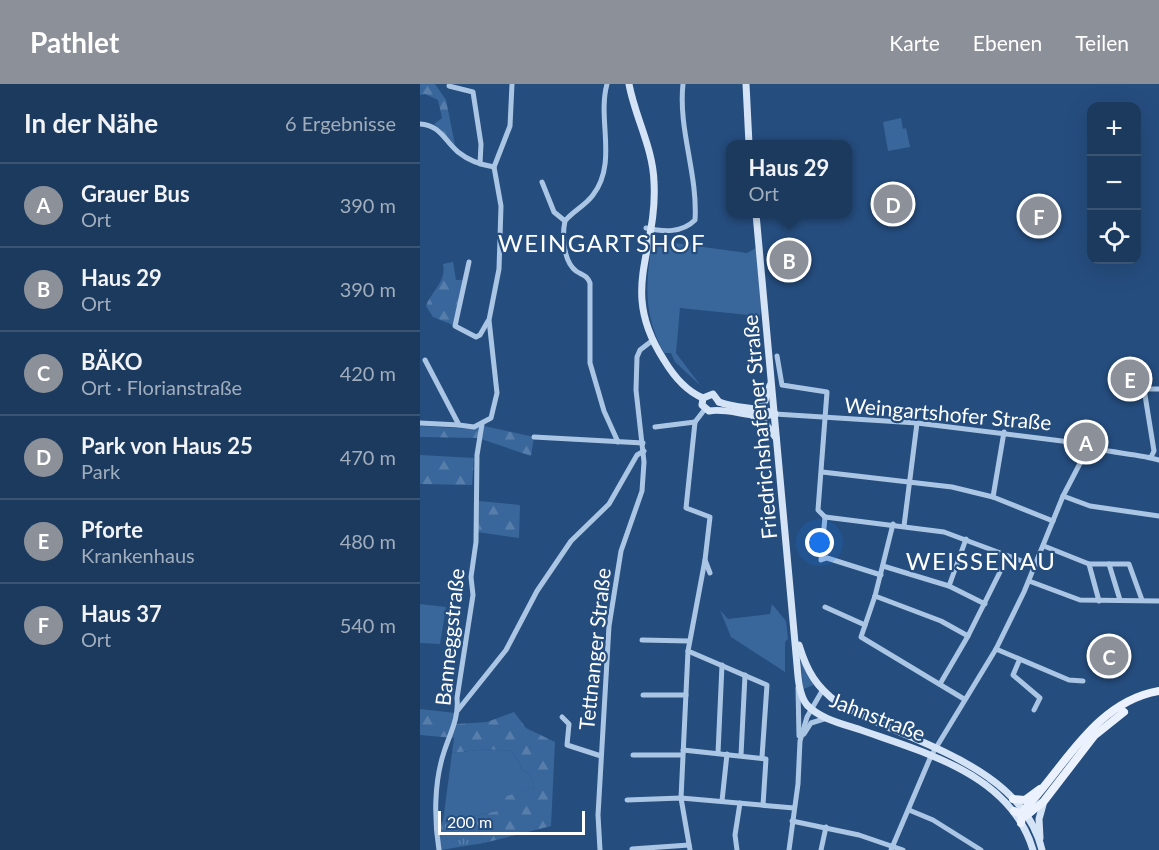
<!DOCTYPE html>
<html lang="de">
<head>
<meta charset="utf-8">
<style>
  body { margin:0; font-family:Lato,sans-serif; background:#254164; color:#f1f3f6 }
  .controls { position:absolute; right:18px; top:18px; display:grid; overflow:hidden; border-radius:12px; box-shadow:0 6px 24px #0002 }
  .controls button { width:54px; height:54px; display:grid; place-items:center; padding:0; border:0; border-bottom:2px solid #3a5473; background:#1c3a5e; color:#f1f3f6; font:30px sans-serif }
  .scale { position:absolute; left:18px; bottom:15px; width:147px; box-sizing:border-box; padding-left:6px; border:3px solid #fff; border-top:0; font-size:16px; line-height:21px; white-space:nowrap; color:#fff; -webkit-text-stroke:4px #254d7e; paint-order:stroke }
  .you { position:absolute; left:400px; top:459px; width:21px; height:21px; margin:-15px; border:4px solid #fff; border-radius:50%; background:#1a73e8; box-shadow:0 0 0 9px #1a73e833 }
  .badge { display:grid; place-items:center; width:39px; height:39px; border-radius:50%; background:#8c9099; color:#fff; font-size:20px; font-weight:700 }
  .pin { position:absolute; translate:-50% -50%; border:3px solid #fff; box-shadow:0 2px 6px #0006 }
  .popup { position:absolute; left:306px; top:56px; width:126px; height:78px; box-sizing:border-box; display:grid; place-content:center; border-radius:12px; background:#1c3a5e; filter:drop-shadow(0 2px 4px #0005); font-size:20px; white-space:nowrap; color:#a0adbc }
  .popup b { font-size:22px; color:#f1f3f6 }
  .popup::after { content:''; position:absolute; left:50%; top:100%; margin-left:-12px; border:12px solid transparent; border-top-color:#1c3a5e }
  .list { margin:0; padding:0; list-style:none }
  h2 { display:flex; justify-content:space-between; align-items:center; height:78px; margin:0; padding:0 24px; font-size:26px }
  h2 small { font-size:20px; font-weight:400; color:#a0adbc }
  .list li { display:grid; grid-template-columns:39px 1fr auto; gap:18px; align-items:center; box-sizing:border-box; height:84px; padding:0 24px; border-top:2px solid #3a5473 }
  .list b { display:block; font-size:22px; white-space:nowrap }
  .list p { margin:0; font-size:20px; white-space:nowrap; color:#a0adbc }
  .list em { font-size:20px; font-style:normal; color:#a0adbc }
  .icon { flex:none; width:33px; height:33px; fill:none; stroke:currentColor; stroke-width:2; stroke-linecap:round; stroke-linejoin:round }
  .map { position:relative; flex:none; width:739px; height:766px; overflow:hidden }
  header { display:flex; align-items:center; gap:36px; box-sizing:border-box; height:84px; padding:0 30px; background:#8c9099; color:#fff }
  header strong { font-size:28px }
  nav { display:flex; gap:33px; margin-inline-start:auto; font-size:21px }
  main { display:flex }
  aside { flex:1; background:#1c3a5e }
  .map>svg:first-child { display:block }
  .grass { fill:#39679b }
  .forest { fill:url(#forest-firs) }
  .park { fill:url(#park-tufts) }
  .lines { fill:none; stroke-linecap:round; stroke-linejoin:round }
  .street { stroke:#abc6e5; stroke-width:5 }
  .secondary { stroke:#d4e3f5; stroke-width:7 }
  .primary { stroke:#ebf2fd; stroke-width:8 }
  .labels { text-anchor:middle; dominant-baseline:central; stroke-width:4.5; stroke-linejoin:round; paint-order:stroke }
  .street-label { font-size:21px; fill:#fff; stroke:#254d7e }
  .quarter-label { font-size:24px; letter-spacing:1.5px; fill:#fff; stroke:#254d7e }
</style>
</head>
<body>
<header>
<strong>Pathlet</strong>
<nav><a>Karte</a><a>Ebenen</a><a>Teilen</a></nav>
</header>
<main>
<aside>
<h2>In der Nähe<small>6 Ergebnisse</small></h2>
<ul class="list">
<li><span class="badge">A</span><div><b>Grauer Bus</b><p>Ort</p></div><em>390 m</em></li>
<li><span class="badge">B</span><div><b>Haus 29</b><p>Ort</p></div><em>390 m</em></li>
<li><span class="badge">C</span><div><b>BÄKO</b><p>Ort · Florianstraße</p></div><em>420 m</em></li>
<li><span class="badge">D</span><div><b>Park von Haus 25</b><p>Park</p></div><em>470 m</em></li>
<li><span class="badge">E</span><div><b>Pforte</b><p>Krankenhaus</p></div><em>480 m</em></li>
<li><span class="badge">F</span><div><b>Haus 37</b><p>Ort</p></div><em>540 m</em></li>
</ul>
</aside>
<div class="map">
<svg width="739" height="766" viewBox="0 0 739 766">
  <defs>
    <pattern id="forest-firs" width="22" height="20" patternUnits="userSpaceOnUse" patternTransform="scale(1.5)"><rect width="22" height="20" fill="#39679b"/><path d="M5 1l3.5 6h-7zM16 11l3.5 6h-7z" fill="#577eaa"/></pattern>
    <pattern id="park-tufts" width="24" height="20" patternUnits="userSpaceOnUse" patternTransform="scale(1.5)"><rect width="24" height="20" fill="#39679b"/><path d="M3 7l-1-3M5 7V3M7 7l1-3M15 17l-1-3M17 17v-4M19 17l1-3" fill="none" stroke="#577eaa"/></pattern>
  </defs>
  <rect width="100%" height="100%" fill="#254d7e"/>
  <!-- grass -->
  <g class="grass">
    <path d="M481 34 483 45 486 44 490 63 468 67 463 38Z"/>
    <path d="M233 156 327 169 336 164 341 224 338 245 328 231 260 224 256 269 281 302 255 278 251 269H244C223 231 225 197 233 156Z"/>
    <path d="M0 520 26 523 20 560 0 559Z"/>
    <path d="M352 520 366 537 368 555 365 558V588L311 553 300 526 308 535 350 530Z"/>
    <path d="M381 577 394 601 383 605Z"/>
    <path d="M67 665 91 667 99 677 101 685 110 691 114 703 100 708 77 727 54 732 64 759 21 766 18 742 23 737 32 669Z"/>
  </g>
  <!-- forest -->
  <g class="forest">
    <path d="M0 0H15L26 16 35 61 14 40 22 34 18 16 5 10 0 11Z"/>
    <path d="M33 178 36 196H43L33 241 13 233 6 222C11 208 27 197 23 180Z"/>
    <path d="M0 342 55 345 64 342 114 353 111 372 58 354 0 353Z"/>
    <path d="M0 371 54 374 52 401 0 400Z"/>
    <path d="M59 417 100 421 99 454 57 448Z"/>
    <path d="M0 625 35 629 36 640 67 638 94 628 106 644 135 658 131 742 64 759 54 732 77 727 81 714 114 703 110 691 101 685 99 677 91 667 67 665 32 669 34 654 0 651Z"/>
  </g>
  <!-- park -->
  <path class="park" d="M43 736 50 760 21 765 18 742Z"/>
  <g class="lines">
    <!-- street -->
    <g class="street">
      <path d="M187 0C177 36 198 78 173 111 165 122 153 127 145 137 142 151 143 177 156 187 162 191 167 191 170 199V279L184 327 198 358"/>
      <path d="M29 2 53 8 61 60 60 80"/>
      <path d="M0 40C20 41 24 56 38 68 48 76 61 81 74 83"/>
      <path d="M122 98 134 128 145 137"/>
      <path d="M226 144C244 148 262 149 275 136 278 90 258 46 263 0"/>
      <path d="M49 178 35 242 56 253 60 251 68 237"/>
      <path d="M357 272 362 301 407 308 398 426 405 433"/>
      <path d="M5 276 39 341 54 343 71 334 77 309 69 236 79 185 81 122 74 83 90 42 92 0"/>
      <path d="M285 325 275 338 266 424 290 433 285 476 290 489"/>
      <path d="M355 330 497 339 658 359C674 368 717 369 739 376"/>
      <path d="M0 339 39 341"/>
      <path d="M235 343 275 338"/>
      <path d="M114 353 223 359"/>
      <path d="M731 373 734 367 724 305H739"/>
      <path d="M402 388 532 403 573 413 633 437"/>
      <path d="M643 412 670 422 739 432"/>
      <path d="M573 413 584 348"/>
      <path d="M405 433 524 448 615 482"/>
      <path d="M405 433 401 476 407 474 461 491"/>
      <path d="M473 440 455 512 441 553 544 615"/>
      <path d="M484 442 497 339"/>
      <path d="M624 462 669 480H709L722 516"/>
      <path d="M669 480 679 517"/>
      <path d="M689 480 700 516"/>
      <path d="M463 482 529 502 565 520"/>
      <path d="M609 497 660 516 739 517"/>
      <path d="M529 502 546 455"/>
      <path d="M455 512 521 537 548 552"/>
      <path d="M405 523 445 541"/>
      <path d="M222 556 269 557"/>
      <path d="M576 565 649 596 663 597"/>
      <path d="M268 567 347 601 342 673"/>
      <path d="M599 577 593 591 620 614 614 626"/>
      <path d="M520 600 548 552 588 472"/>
      <path d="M378 604 379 652"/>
      <path d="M223 611H266"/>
      <path d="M38 626 86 566 117 507 151 457 189 420 217 371 224 367"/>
      <path d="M142 633 149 640 147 661 181 672"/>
      <path d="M384 650 391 639 407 634"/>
      <path d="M263 666 346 675 343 721"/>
      <path d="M298 669 302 581"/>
      <path d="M213 671H262"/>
      <path d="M321 671 325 591"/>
      <path d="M207 716 261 714 374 724"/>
      <path d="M302 717 307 670"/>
      <path d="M489 726 513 736 561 766"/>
      <path d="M372 737 439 751 483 766"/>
      <path d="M212 765 269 761"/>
      <path d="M19 766C14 735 14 698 24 668 30 649 39 635 37 614L53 511 51 493 56 458 57 371 62 340"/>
      <path d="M180 766 178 731 189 542 201 467 222 407 224 378 216 306 217 273 220 266 233 256"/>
      <path d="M270 766 261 714 268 567 285 476"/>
      <path d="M317 766 315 751 320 719"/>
      <path d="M369 766 378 700 380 657 387 633 402 607"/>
      <path d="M401 766 406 743"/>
      <path d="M471 766 511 672 576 565 604 508 643 412 668 364"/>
    </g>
    <!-- secondary -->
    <g class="secondary">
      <path d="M209 0C215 33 233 64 234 98 238 169 198 205 244 276 253 291 266 307 283 314"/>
      <path d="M326 0 329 60"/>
      <path d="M336 130 377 581C378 594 379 611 387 621 400 635 423 640 441 646 506 669 591 691 613 766"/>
      <path d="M283 314 282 321 289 327C310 323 332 336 355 330"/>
      <path d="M283 314 293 310 299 318"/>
      <path d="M299 318C315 325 343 323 355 330"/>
      <path d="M334 326 345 317 350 301"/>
      <path d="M334 333 345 339 356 354"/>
      <path d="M379 561C387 587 396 603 418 619 485 658 601 679 622 766"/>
      <path d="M620 754 619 735 624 717"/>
    </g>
    <!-- primary -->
    <g class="primary">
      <path d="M593 715 605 716 620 705"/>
      <path d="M594 727 606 732 624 717 674 652 704 628"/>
      <path d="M601 739 603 727C643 686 674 618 739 607"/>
    </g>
  </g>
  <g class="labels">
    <!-- street labels -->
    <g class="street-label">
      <text transform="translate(528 329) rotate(5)">Weingartshofer Straße</text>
      <text transform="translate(339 343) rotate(-95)">Friedrichshafener Straße</text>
      <text transform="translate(29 553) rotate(-84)">Banneggstraße</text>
      <text transform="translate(174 565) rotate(-84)">Tettnanger Straße</text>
      <text transform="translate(458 632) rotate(21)">Jahnstraße</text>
    </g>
    <!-- quarter labels -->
    <g class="quarter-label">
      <text x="182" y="158">WEINGARTSHOF</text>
      <text x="561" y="476">WEISSENAU</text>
    </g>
  </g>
</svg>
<div class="controls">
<button>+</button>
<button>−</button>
<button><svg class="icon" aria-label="locate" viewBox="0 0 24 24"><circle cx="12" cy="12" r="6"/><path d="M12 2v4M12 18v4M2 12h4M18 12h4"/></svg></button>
</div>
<div class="scale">200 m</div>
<div class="you"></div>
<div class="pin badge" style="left:666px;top:358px">A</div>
<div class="pin badge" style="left:369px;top:176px">B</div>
<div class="popup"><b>Haus 29</b>Ort</div>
<div class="pin badge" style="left:689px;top:572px">C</div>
<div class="pin badge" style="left:473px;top:120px">D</div>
<div class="pin badge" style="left:710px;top:295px">E</div>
<div class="pin badge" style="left:619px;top:132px">F</div>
</div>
</main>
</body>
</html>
